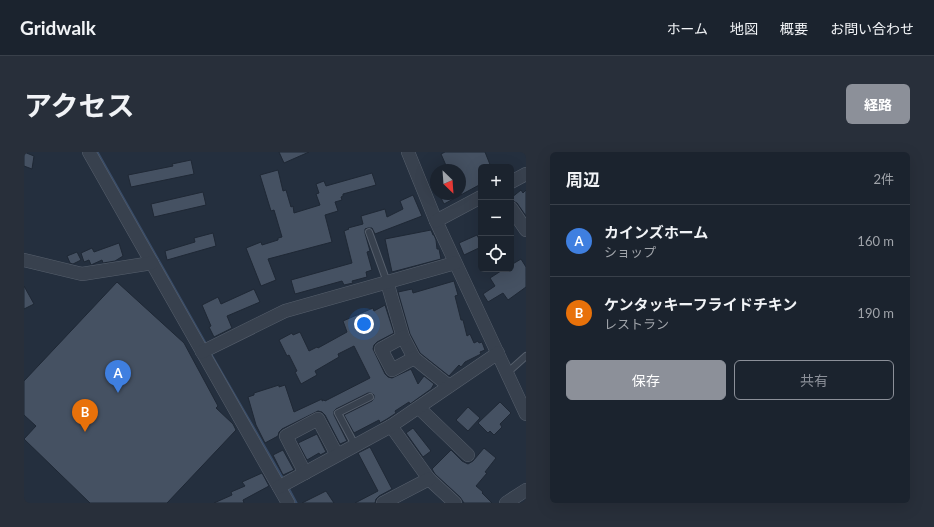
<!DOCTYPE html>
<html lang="ja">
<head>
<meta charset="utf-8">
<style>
  body { margin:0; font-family:Lato,"Noto Sans JP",sans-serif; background:#282f3a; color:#f1f3f6 }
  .controls { position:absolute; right:12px; top:12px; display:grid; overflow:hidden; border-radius:6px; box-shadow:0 4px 16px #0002 }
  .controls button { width:36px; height:36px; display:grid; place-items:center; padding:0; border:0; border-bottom:1px solid #39404a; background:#1b232e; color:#f1f3f6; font:20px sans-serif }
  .compass { position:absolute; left:406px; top:12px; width:36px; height:36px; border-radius:50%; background:#1b232e; box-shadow:0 4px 16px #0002; rotate:155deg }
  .you { position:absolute; left:340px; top:172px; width:14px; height:14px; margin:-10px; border:3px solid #fff; border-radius:50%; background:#1a73e8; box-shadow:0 0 0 6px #1a73e833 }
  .badge { display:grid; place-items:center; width:26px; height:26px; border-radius:50%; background:#8c9099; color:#fff; font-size:13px; font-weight:700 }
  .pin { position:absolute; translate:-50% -33px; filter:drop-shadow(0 1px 2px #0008) }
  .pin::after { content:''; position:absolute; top:21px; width:14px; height:12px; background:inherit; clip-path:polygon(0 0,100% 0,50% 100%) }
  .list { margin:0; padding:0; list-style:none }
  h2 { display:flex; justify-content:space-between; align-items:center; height:52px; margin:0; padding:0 16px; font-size:17px }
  h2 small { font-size:13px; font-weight:400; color:#a0a4aa }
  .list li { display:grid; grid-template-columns:26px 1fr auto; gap:12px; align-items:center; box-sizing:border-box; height:72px; padding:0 16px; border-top:1px solid #39404a }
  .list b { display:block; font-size:15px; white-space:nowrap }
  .list p { margin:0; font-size:13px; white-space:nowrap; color:#a0a4aa }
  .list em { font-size:13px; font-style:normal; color:#a0a4aa }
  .actions { display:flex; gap:8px; padding:12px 16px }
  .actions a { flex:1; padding:9px 0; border:1px solid #8c9099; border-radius:6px; text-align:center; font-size:14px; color:#8c9099 }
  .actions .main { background:#8c9099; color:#fff }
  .icon { flex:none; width:22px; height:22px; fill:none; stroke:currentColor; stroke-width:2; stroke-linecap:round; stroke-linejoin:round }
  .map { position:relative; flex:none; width:502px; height:351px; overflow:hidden; border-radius:6px }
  header { display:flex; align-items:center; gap:24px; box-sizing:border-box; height:56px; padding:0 20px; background:#1b232e; border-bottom:1px solid #39404a }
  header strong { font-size:19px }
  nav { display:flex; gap:22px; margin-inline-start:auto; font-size:14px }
  .intro { display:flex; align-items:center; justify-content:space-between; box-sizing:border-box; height:96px; padding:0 24px }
  h1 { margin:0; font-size:28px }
  .button { padding:10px 18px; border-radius:6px; background:#8c9099; color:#fff; font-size:14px; font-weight:700 }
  main { display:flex; gap:24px; padding:0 24px }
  aside { flex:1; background:#1b232e; border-radius:6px; box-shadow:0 4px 16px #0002 }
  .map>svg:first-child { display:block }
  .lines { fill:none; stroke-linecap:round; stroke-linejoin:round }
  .stream { stroke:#394c67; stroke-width:3 }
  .building { fill:#455162; stroke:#1f2835 }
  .service-casing { stroke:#565f6c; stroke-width:8 }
  .minor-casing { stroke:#565f6c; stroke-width:14 }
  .service { stroke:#38414e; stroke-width:6 }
  .minor { stroke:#38414e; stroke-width:13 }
</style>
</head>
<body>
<header>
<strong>Gridwalk</strong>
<nav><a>ホーム</a><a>地図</a><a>概要</a><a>お問い合わせ</a></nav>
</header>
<div class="intro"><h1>アクセス</h1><a class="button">経路</a></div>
<main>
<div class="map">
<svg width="502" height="351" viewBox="0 0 502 351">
  <rect width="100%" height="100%" fill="#242f3e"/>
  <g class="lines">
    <!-- stream -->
    <g class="stream">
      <path d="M73 0 181 191"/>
      <path d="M186 201 260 329"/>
      <path d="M263 334 272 351"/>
    </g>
  </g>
  <!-- building -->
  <g class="building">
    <path d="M0 0 10 4 8 17 0 14Z"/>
    <path d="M255 0H285L260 11Z"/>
    <path d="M421 0H461L467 15H457V32L420 52 415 42H436V18H424L417 2Z"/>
    <path d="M167 8 170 22 107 35 104 23 149 14 148 12Z"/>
    <path d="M254 18 259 39 262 38 267 55 269 54 270 61 296 53 292 42 295 41 292 32 300 29 302 34 348 21 352 33 319 42V44L317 45 318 48 311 50 314 59 301 63 308 90 244 107 252 128 237 134 222 96 237 90 238 93 254 88V86L258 85 250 58 247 59 236 23Z"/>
    <path d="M497 38 499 41 502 38V64L493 51 487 48V46Z"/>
    <path d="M179 40 182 53 130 65 127 52Z"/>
    <path d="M389 43 398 64 351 82 348 76H344L341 77V81L346 99 343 100 348 118 342 120 343 125 328 129 329 131 320 133 318 129 271 142 267 128 328 111 320 79 325 77 324 76 339 72 337 64 361 57 363 65 379 57 376 49Z"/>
    <path d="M407 78 409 83H410L412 88 413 97H415L417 107 368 120 361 87Z"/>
    <path d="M189 81 192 94 143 108 141 99 171 90 170 86Z"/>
    <path d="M453 83 457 91V95L440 103 435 91Z"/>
    <path d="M95 91 99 104 91 109 79 111 78 108 67 113 65 108 60 110 57 101 68 96 70 100Z"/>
    <path d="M53 100 57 108 49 112 46 111 43 104Z"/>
    <path d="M497 107 502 115V135L484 148 479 141 464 150 459 142 471 134 466 126 480 117H487V113Z"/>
    <path d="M430 129 434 143 431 144 437 168H439L443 184 446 182 450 191 454 189 455 191 458 190 461 198 456 200 457 202 441 210 437 215 435 213 425 224 396 201 386 182 374 140 388 137 389 141Z"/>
    <path d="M93 130 160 191 194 254 192 256 209 272 212 278 143 351H66L0 287 12 274 0 263V229Z"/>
    <path d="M0 134 10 152 0 157Z"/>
    <path d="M230 137 236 150 203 164 208 176 190 185 185 175 187 174 178 153 194 145 197 152Z"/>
    <path d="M361 153 370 181 353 190 350 193 349 197 361 222 364 225 368 226 387 217 394 232 400 224 410 232 407 237 386 252 385 250 371 259 372 261 363 267 356 271 355 268 330 281 320 263 348 249 350 246V243L347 241H344L312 257 310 259V263L323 289 316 292 301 263 298 260 294 259 258 277 255 280 254 284 241 291 232 273 224 245 230 243V241L255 233V235L261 233 270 260 298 247V249L300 248 301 249 346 226 330 194 314 202 315 205 291 219 293 223 277 232 271 220 273 219 265 203 263 204 255 188 268 181 269 183 276 180 285 199 293 195 294 196 323 180 319 169 349 156 350 159Z"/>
    <path d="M476 250 487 261 476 272 478 275 470 283 466 279 464 281 454 271Z"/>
    <path d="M444 255 456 266 444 279 432 268Z"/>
    <path d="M389 276 407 299 399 305 382 281Z"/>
    <path d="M293 282 302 300 296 303 295 301 283 308 274 291Z"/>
    <path d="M346 295 368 337 355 344 352 347 351 351H331L354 339 334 301Z"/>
    <path d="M460 296 472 306 461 320 463 321 452 334 459 340 458 341 468 351H440L436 345 411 322 408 317 427 298 438 309 444 312 449 309Z"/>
    <path d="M259 298 270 318 259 323 249 303Z"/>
    <path d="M238 321 245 334 219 348 220 351H190L208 343 207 340 221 334 218 330Z"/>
    <path d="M302 339 310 351H278Z"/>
  </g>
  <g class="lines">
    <defs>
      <g id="service">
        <path d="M345 80 363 130"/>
        <path d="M483 221 502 204"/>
        <path d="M331 293 314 261 346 245"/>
      </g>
      <g id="minor">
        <path d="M65 0 264 351"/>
        <path d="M384 0 412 69 502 262"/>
        <path d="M487 30 502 22"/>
        <path d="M487 56 502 78"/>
        <path d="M412 69 457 45"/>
        <path d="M0 108 58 122 128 111"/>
        <path d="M363 130 379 185 390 206 425 234"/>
        <path d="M379 185 357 197 368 218 390 206"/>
        <path d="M178 200 261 159 431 111"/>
        <path d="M395 256 444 303"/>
        <path d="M367 274 405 327 431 351"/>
        <path d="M281 321 262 284 294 267 313 303"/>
        <path d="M255 335 367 274 474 201"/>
        <path d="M359 351 405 327"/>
        <path d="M482 351 502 338"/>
      </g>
    </defs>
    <!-- service casing -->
    <use href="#service" class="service-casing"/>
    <!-- minor casing -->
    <use href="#minor" class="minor-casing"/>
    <!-- service -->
    <use href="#service" class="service"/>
    <!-- minor -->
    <use href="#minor" class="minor"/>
  </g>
</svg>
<div class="controls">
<button>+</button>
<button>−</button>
<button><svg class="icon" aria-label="locate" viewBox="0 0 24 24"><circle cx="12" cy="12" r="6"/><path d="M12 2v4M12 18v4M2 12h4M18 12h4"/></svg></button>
</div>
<svg class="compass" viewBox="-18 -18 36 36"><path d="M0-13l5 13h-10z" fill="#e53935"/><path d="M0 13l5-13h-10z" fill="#a0a4aa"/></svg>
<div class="you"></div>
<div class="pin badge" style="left:94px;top:241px;background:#3f7fe0">A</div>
<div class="pin badge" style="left:61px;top:280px;background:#e8710a">B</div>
</div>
<aside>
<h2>周辺<small>2件</small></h2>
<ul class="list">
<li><span class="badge" style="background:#3f7fe0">A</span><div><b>カインズホーム</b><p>ショップ</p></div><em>160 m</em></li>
<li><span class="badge" style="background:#e8710a">B</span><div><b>ケンタッキーフライドチキン</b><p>レストラン</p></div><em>190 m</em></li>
</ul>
<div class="actions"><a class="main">保存</a><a>共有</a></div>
</aside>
</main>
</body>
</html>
